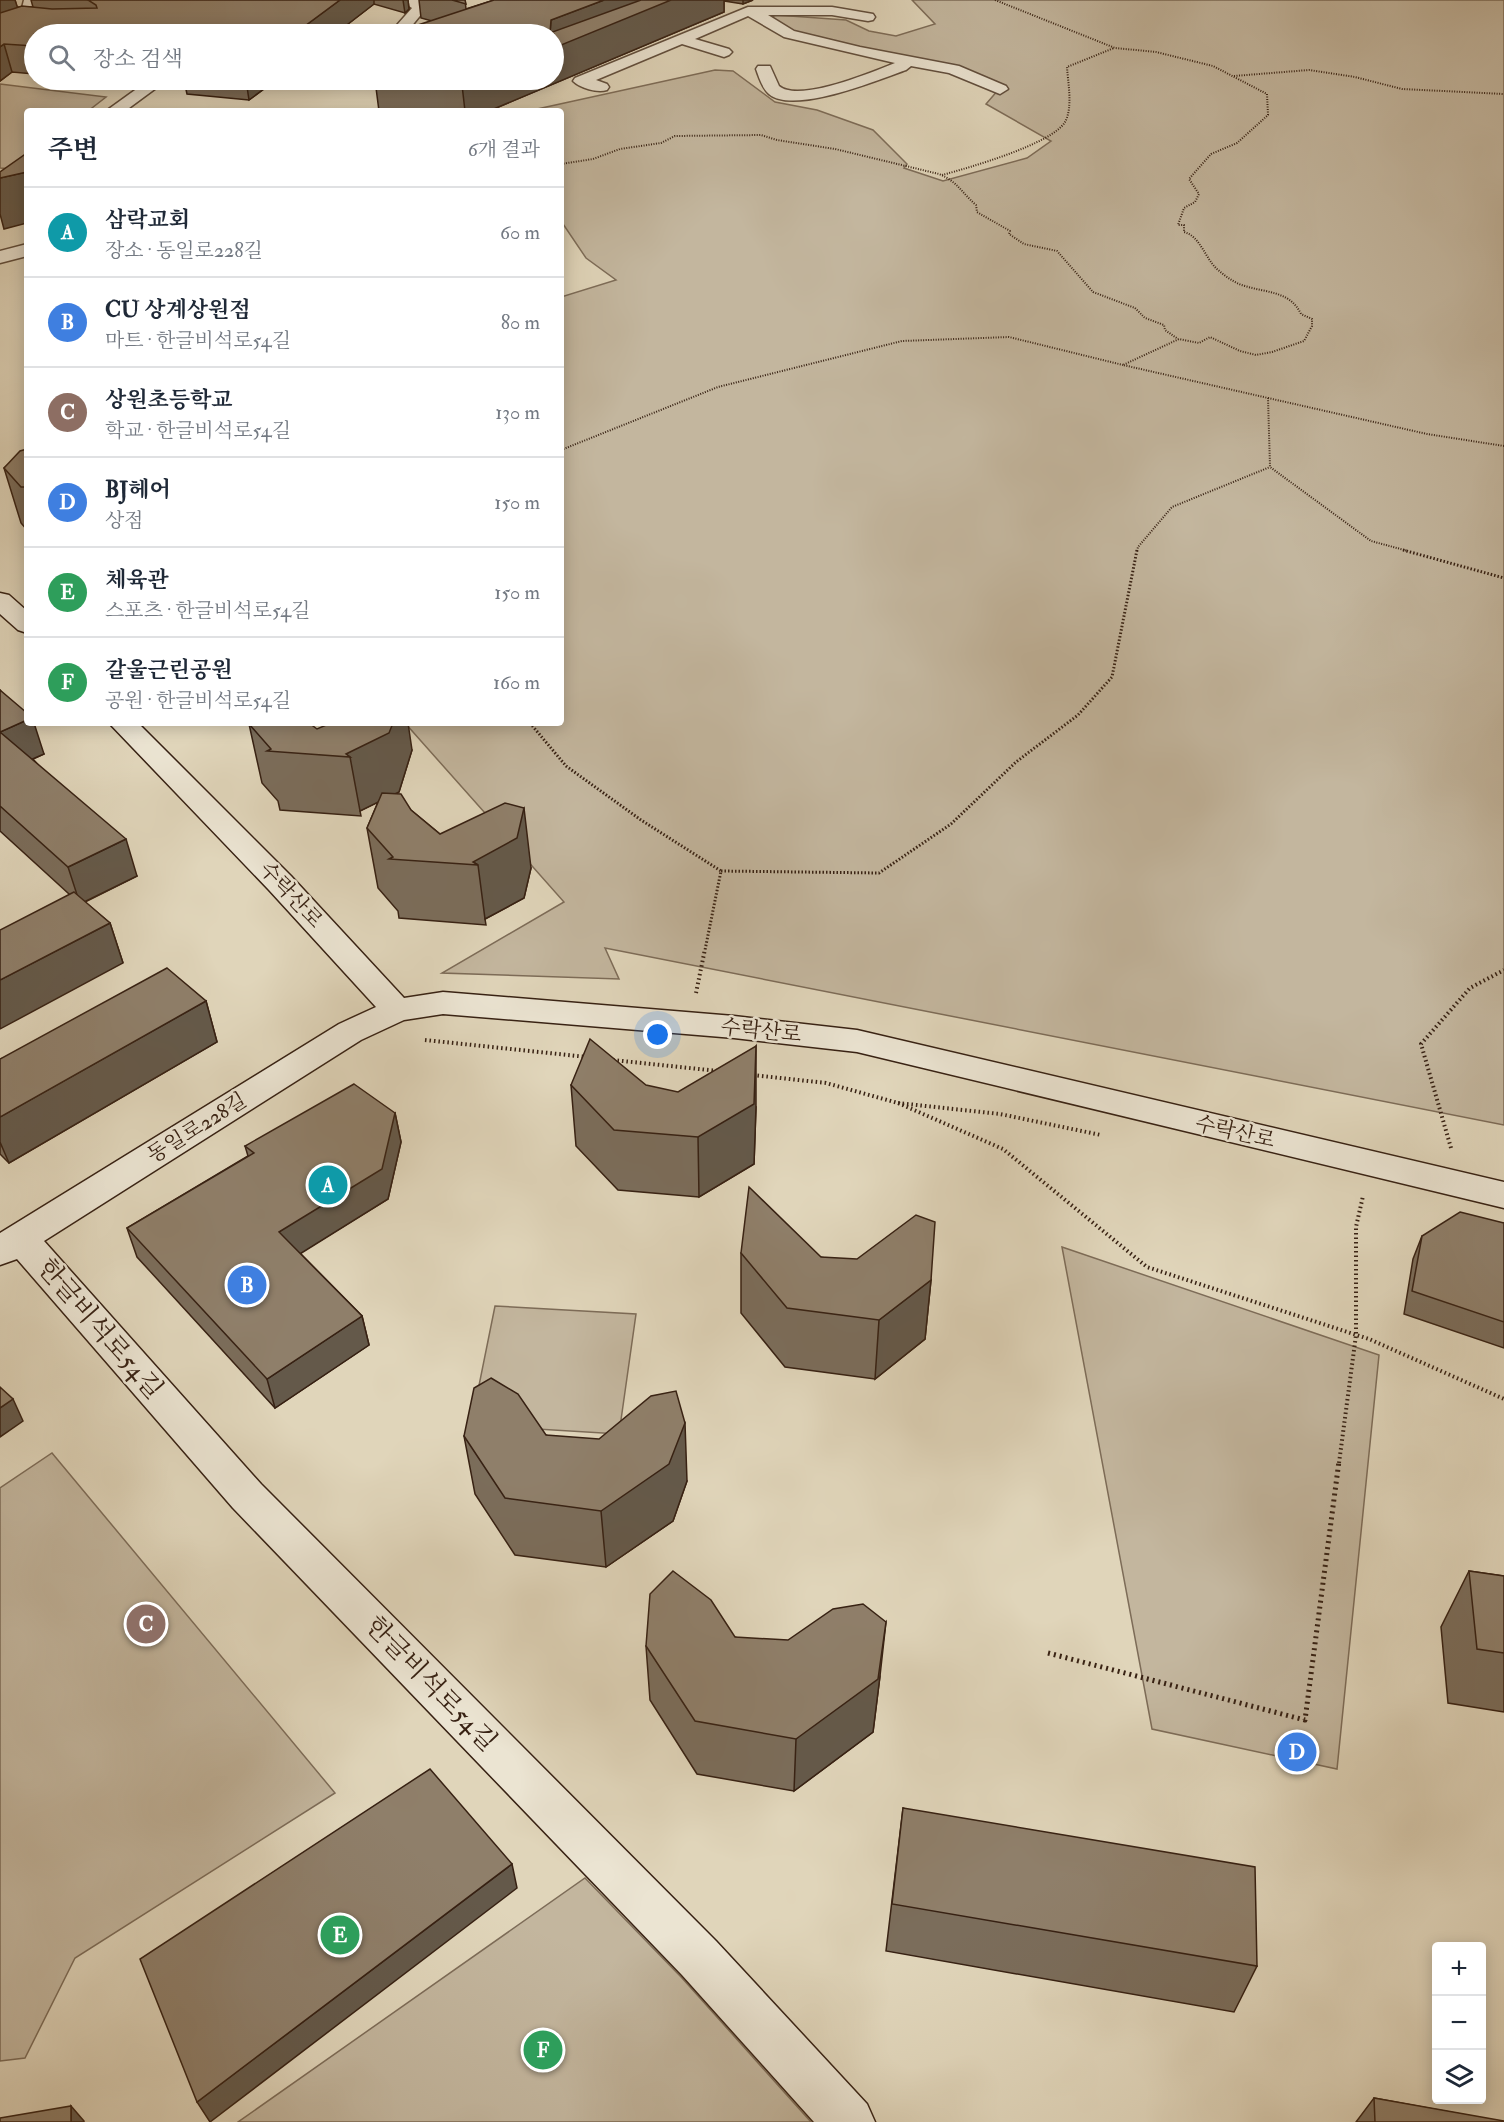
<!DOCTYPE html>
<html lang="ko">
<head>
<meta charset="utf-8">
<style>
  body { margin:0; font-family:"IM FELL Double Pica","Noto Serif KR",serif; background:#f6f6f7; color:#1f2937 }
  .controls { position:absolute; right:18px; bottom:18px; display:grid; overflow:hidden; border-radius:6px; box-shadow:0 3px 15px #0003 }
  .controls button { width:54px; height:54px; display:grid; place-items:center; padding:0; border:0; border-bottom:2px solid #e0e1e3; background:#fff; color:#1f2937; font:30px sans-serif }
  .you { position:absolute; left:658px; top:1035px; width:21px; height:21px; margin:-15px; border:4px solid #fff; border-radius:50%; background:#1a73e8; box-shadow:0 0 0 9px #1a73e833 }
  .badge { display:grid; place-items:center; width:39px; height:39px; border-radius:50%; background:#b45309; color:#fff; font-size:20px; font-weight:700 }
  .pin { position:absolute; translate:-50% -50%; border:3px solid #fff; box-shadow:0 2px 6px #0006 }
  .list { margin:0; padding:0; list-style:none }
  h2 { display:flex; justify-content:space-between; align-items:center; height:78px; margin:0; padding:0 24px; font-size:26px }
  h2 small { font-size:20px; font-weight:400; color:#747a83 }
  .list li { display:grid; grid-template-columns:39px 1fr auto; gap:18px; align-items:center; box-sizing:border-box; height:90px; padding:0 24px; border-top:2px solid #e0e1e3 }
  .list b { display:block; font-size:22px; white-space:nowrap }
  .list p { margin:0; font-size:20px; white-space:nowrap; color:#747a83 }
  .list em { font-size:20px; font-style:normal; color:#747a83 }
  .icon { flex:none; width:33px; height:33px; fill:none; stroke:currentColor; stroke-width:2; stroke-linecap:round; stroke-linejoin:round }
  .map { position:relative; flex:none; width:1504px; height:2122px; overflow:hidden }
  .search { position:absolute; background:#fff; box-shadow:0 3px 15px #0003; left:24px; top:24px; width:540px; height:66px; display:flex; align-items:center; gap:15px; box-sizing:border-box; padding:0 21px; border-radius:33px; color:#747a83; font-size:22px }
  .panel { position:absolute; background:#fff; box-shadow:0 3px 15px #0003; left:24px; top:108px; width:540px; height:618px; border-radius:6px }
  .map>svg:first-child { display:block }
  .green { fill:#c3b69e; stroke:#7d6c58; stroke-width:1.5 }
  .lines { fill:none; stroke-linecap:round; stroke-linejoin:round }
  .street-casing { stroke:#614e3d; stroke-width:3 }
  .secondary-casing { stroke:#372113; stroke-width:3 }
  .path-far3 { stroke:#372113; stroke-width:2; stroke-dasharray:1 1.5; stroke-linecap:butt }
  .path-far2 { stroke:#372113; stroke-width:3; stroke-dasharray:1.5 2; stroke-linecap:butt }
  .path-far1 { stroke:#372113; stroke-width:4; stroke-dasharray:1.5 3; stroke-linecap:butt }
  .path { stroke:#372113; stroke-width:5; stroke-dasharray:2 4; stroke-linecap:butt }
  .street { fill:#ebe4d2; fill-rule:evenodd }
  .secondary { fill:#ebe4d2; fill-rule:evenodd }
  .wall { fill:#7b6d5b; stroke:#372113; stroke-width:1.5 }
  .shaded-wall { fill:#64594a; stroke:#372113; stroke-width:1.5 }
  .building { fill:#8f7f6a; stroke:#372113; stroke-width:1.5 }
  .labels { text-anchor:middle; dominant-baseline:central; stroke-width:5; stroke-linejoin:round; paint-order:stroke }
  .street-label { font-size:21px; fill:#372113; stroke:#ebe4d2 }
  .near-street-label { font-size:26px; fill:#372113; stroke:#ebe4d2 }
</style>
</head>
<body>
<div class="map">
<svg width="1504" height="2122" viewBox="0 0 1504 2122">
  <rect width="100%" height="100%" fill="#e0d5ba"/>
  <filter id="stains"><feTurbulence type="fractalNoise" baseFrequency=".00333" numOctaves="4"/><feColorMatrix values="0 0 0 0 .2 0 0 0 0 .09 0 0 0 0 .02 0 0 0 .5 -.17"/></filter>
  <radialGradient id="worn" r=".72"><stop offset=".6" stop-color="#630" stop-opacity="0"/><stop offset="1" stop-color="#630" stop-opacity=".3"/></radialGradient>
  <!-- green -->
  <g class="green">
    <path d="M912 0H1504V1125L605 948 619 979 442 973 564 902 405 723H561V297L616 280 586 258 561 221V111H528L715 70 733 71 775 102 817 110 873 130 907 164 904 168 943 181 1027 158 1051 141 986 104 999 89 932 61 845 47 760 22 776 15 846 20 869 31 896 36 935 24Z"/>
    <path d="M0 84 106 97 88 111H27V158L13 169 0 168Z"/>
    <path d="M1062 1247 1379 1355 1337 1769 1152 1729Z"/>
    <path d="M495 1306 636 1314 619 1434 471 1425Z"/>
    <path d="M52 1453 335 1793 75 1958 25 2058 0 2061V1488Z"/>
    <path d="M585 1878 682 1978 811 2122H238Z"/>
  </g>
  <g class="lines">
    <defs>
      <g id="street">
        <path d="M24 0H38L33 27 30 30 0 41V31L18 24Z"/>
        <path d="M399 0H419L428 6 410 28H400L397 25 412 8Z"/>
        <path d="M748 7H832L873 14 875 17 873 20 868 21 832 15H768L794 31 860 47 959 66 1006 86 1008 89 1000 94 949 73 911 66 906 70C878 80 793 115 769 94 762 88 759 77 756 69L758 66H770L779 86C799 103 872 72 895 63L784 37 748 16 695 39 729 49 732 52 729 55 724 57 682 44 596 80 607 84 609 87 607 90C597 93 580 88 573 81L575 78Z"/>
        <path d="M149 80H167L125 111H106Z"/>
        <path d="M27 244V256L0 263V251Z"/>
      </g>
      <g id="secondary">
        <path d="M0 593 9 595 27 611V633L18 630 0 614Z"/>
        <path d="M109 723H138L291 876 404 998 443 992 734 1016 857 1030 1504 1182V1208L857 1052 734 1038 443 1014 404 1020 361 1040 44 1241 261 1484 716 1941 867 2104 875 2122H814L682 1975 233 1508 17 1259 0 1265V1233L339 1024 376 1007 269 890Z"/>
      </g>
    </defs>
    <!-- street casing -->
    <use href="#street" class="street-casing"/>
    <!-- secondary casing -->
    <use href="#secondary" class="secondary-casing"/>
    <!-- path-far3 -->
    <g class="path-far3">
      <path d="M995 0 1115 48 1156 52 1213 66 1267 94 1268 115 1237 143 1211 154 1189 179 1199 194 1195 202 1184 208 1178 225H1184V232C1200 236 1205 258 1217 269 1225 276 1234 283 1245 286 1267 293 1290 291 1301 314L1312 319V326L1304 341 1272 352 1256 355 1240 351 1210 337 1199 343 1179 339 1123 365 1268 398 1270 467 1371 541 1408 551"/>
      <path d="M1234 76 1309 70 1355 77 1402 89 1504 94"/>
      <path d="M561 164 593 159 620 149 661 143 675 136 761 135 777 140 835 149 939 174C958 182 961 192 976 205L977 212 1010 231 1009 234 1024 244 1057 251 1093 292 1135 308 1145 318 1164 325 1165 330 1178 339"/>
      <path d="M942 175C968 168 1052 144 1065 122 1073 108 1068 83 1067 67L1114 48"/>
      <path d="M1268 398 1427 434 1504 446"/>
      <path d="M561 450 718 387 902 341 1009 337 1123 365"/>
      <path d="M1137 551 1138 547 1172 507 1270 467"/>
    </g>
    <!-- path-far2 -->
    <g class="path-far2">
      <path d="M1403 550 1504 578"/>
      <path d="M530 723 566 766 641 820 721 871 705 950"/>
      <path d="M721 871 879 873 951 824 1016 762 1078 715 1112 677 1137 550"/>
    </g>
    <!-- path-far1 -->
    <g class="path-far1">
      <path d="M696 993 705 949"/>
      <path d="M425 1040 587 1057"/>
      <path d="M613 1060 718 1071"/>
      <path d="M753 1075 826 1083 898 1103 1003 1149 1147 1267 1369 1339 1504 1399"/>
      <path d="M898 1103 1000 1114 1101 1135"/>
      <path d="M1451 1148 1421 1044 1470 988 1504 970"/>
      <path d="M1339 1463 1356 1335V1227L1363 1196"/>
    </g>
    <!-- path -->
    <path class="path" d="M1048 1653 1305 1720 1339 1461"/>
    <!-- street -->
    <use href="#street" class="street"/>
    <!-- secondary -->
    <use href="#secondary" class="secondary"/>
  </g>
  <!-- wall -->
  <g class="wall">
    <path d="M0 0H15L17 7H33L31 0H408L409 9 405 13 374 4 335 34H34V74L12 72 0 81Z"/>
    <path d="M419 0H465L466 9 494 0H753L743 4 724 1V12L489 111H379L375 80H554V34L432 21 421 18Z"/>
    <path d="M107 80H146L142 82Z"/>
    <path d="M165 80H276L249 100 187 94 185 85 166 84Z"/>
    <path d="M27 449V530L21 523 4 468Z"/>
    <path d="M0 690 44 754 33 759 137 876 85 902 110 923 123 963 69 894 0 831Z"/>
    <path d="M249 724 317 729 412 750 399 792 395 794 411 810 440 834 531 868 524 898 485 919 486 925 399 918 398 911 378 888 367 828 378 802 360 811 361 816 280 810 278 801 262 783Z"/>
    <path d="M206 1001 217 1042 9 1163 0 1154V1059Z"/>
    <path d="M571 1085 756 1107 754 1164 699 1197 618 1190 576 1146Z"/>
    <path d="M395 1113 401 1142 388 1199 300 1253 362 1316 369 1345 275 1408 137 1257 127 1228 248 1156 245 1146Z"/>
    <path d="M1504 1223V1348L1404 1314 1413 1259 1422 1236Z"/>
    <path d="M741 1253 821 1257 931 1280 925 1339 875 1379 785 1367 741 1313Z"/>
    <path d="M546 1435 687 1481 673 1521 606 1567 515 1555 475 1494 464 1436Z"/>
    <path d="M1469 1571 1504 1576V1712L1448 1703 1441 1627Z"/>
    <path d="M735 1637 880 1676 873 1732 794 1791 697 1774 650 1700 646 1646Z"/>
    <path d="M903 1808 1257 1966 1234 2012 886 1951Z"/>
    <path d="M1374 2098 1504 2122H1356Z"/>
  </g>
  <!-- shaded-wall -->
  <g class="shaded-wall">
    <path d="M0 0H15L19 12 0 29Z"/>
    <path d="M340 0H374V4L335 34H294Z"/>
    <path d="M403 0H408L409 9 405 13Z"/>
    <path d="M604 0H724V12L489 111H465L462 85 407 80H554V34H550L551 20Z"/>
    <path d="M743 0H753L743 4Z"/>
    <path d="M4 44 12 72 0 81V47Z"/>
    <path d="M246 80H276L249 100Z"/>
    <path d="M27 172V223L4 229 0 214V178Z"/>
    <path d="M27 720V723H34L44 754 12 768 0 732Z"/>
    <path d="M393 723H408L412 750 399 792 360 811 350 757 346 754Z"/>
    <path d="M524 808 531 868 524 898 485 919 478 865 473 862Z"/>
    <path d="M126 839 137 876 80 904 68 867Z"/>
    <path d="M110 923 123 963 0 1029V980Z"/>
    <path d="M206 1001 217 1042 9 1163 0 1142V1117Z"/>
    <path d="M756 1046V1107L754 1164 699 1197 698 1137Z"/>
    <path d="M395 1113 401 1142 388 1199 287 1262 279 1232Z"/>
    <path d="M931 1280 925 1339 875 1379 879 1320Z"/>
    <path d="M362 1316 369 1345 275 1408 267 1379Z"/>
    <path d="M13 1399 23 1421 0 1437V1408Z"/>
    <path d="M685 1423 687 1481 673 1521 606 1567 601 1511Z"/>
    <path d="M886 1622 880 1676 873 1732 794 1791 796 1739Z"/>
    <path d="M512 1864 517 1888 210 2122 197 2102Z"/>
    <path d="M71 2106 84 2121V2122H71Z"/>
  </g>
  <!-- building -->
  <g class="building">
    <path d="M88 0H340L294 34H34V46L4 44 0 47V13L22 6 52 9 97 8 96 5Z"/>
    <path d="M452 0H465L466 4Z"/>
    <path d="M494 0H604L551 20 550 33 641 0H671L554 48V34H408L415 26Z"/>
    <path d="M407 80H475L462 85Z"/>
    <path d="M27 153V172L0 178V172Z"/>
    <path d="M27 449V487H21L4 468 20 451Z"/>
    <path d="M0 690 27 713V720L0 732 126 839 68 867 0 806Z"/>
    <path d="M250 723H309L317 729 331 723H393L389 733 346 754 350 757 267 751 271 749 249 724Z"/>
    <path d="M382 793 401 794 411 810 440 834 505 803 524 808 517 838 473 862 478 865 389 859 393 857 367 828Z"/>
    <path d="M74 892 110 923 0 980V930Z"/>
    <path d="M167 968 206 1001 0 1117V1059Z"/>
    <path d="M590 1039 646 1085 678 1092 756 1046 754 1104 698 1137 614 1130 571 1085Z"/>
    <path d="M354 1084 395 1113 382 1169 279 1232 362 1316 267 1379 127 1228 254 1153 245 1146Z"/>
    <path d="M749 1187 821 1257 857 1259 916 1215 935 1222 931 1280 879 1320 787 1308 741 1253Z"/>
    <path d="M1460 1212 1504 1223V1322L1412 1291 1422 1236Z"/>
    <path d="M491 1378 518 1394 546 1435 599 1439 651 1396 676 1391 685 1423 669 1464 601 1511 505 1498 464 1436 474 1388Z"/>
    <path d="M0 1387 13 1399 0 1408Z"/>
    <path d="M673 1571 711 1600 735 1637 788 1640 833 1609 863 1604 886 1622 878 1679 796 1739 695 1721 646 1646 650 1594Z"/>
    <path d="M1469 1571 1504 1576V1653L1477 1649Z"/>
    <path d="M430 1769 512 1864 197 2102 140 1959Z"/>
    <path d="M903 1808 1255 1867 1257 1966 892 1904Z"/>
    <path d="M1374 2098 1504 2121V2122H1375Z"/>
    <path d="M71 2106V2122H0V2118Z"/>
  </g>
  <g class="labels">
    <!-- street labels -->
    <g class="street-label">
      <text transform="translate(291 895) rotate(47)">수락산로</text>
      <text transform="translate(761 1031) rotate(6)">수락산로</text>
      <text transform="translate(197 1128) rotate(-32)">동일로228길</text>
      <text transform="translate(1235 1132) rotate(13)">수락산로</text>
    </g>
    <!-- near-street labels -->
    <g class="near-street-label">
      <text transform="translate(100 1329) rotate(49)">한글비석로54길</text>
      <text transform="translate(431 1684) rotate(46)">한글비석로54길</text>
    </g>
  </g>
  <rect width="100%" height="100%" filter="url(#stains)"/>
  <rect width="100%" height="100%" fill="url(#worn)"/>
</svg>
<div class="controls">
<button>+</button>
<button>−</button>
<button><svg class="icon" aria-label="layers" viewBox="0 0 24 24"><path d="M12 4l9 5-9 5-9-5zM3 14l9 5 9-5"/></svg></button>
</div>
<div class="you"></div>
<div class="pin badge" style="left:328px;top:1185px;background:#0f9aa8">A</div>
<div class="pin badge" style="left:247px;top:1285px;background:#3f7fe0">B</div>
<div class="pin badge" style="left:146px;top:1624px;background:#8d6e63">C</div>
<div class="pin badge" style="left:1297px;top:1752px;background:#3f7fe0">D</div>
<div class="pin badge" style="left:340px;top:1935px;background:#2e9e5b">E</div>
<div class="pin badge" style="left:543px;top:2050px;background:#2e9e5b">F</div>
<div class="search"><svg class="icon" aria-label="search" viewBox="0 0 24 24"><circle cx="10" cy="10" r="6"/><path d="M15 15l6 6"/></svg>장소 검색</div>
<section class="panel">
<h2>주변<small>6개 결과</small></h2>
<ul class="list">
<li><span class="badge" style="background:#0f9aa8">A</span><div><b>삼락교회</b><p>장소 · 동일로228길</p></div><em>60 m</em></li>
<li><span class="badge" style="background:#3f7fe0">B</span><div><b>CU 상계상원점</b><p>마트 · 한글비석로54길</p></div><em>80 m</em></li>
<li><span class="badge" style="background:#8d6e63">C</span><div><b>상원초등학교</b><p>학교 · 한글비석로54길</p></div><em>130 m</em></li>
<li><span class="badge" style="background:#3f7fe0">D</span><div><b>BJ헤어</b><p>상점</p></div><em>150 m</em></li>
<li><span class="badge" style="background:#2e9e5b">E</span><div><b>체육관</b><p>스포츠 · 한글비석로54길</p></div><em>150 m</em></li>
<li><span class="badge" style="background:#2e9e5b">F</span><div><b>갈울근린공원</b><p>공원 · 한글비석로54길</p></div><em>160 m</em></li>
</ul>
</section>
</div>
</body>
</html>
